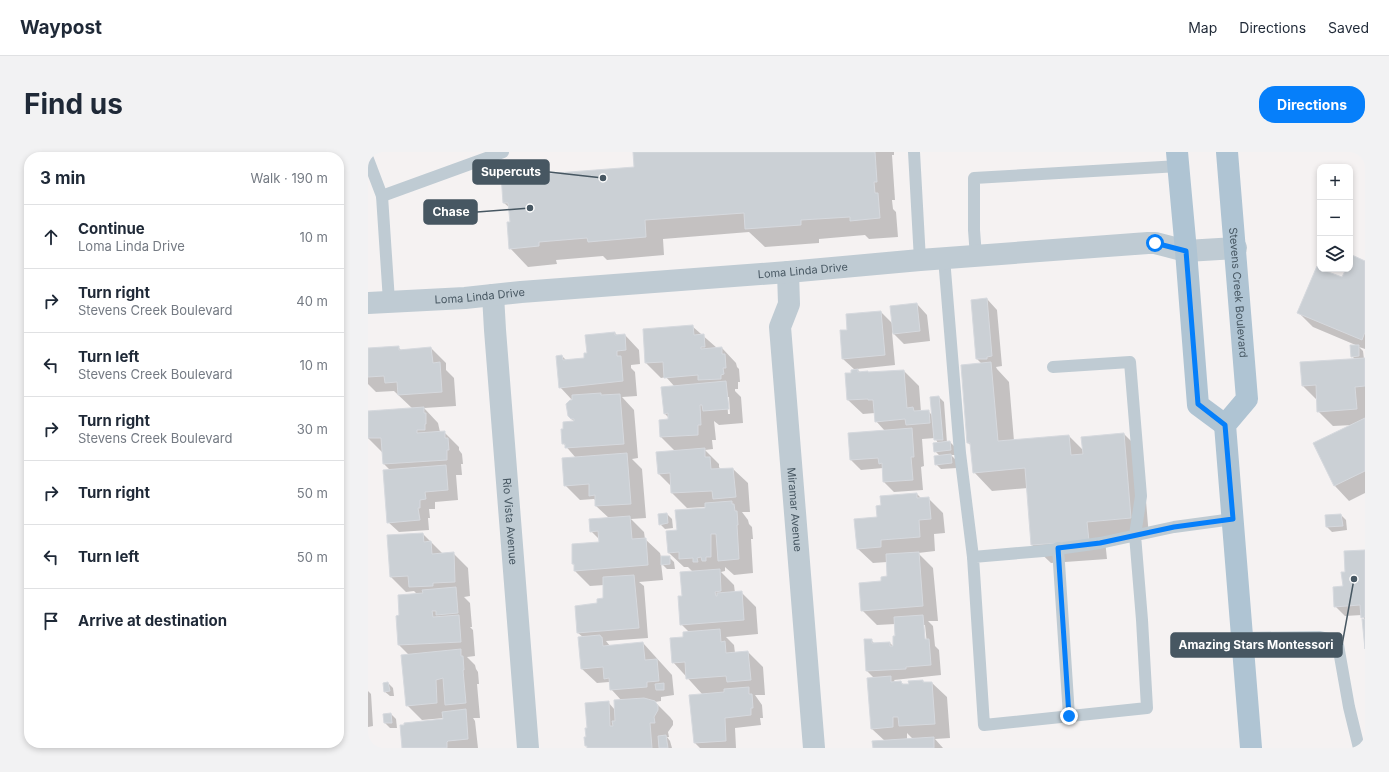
<!DOCTYPE html>
<html lang="en">
<head>
<meta charset="utf-8">
<style>
  body { margin:0; font-family:Inter,sans-serif; background:#f2f2f3; color:#1f2937 }
  .controls { position:absolute; right:12px; top:12px; display:grid; overflow:hidden; border-radius:8px; box-shadow:0 2px 6px #0003 }
  .controls button { width:36px; height:36px; display:grid; place-items:center; padding:0; border:0; border-bottom:1px solid #e0e1e3; background:#fff; color:#1f2937; font:20px sans-serif }
  .stop { position:absolute; width:12px; height:12px; margin:-9px; border:3px solid #067ffa; border-radius:50%; background:#fff }
  .stop.end { background:#067ffa; border-color:#fff; box-shadow:0 1px 4px #0008 }
  .list { margin:0; padding:0; list-style:none }
  h2 { display:flex; justify-content:space-between; align-items:center; height:52px; margin:0; padding:0 16px; font-size:17px }
  h2 small { font-size:13px; font-weight:400; color:#747a83 }
  .list li { display:grid; grid-template-columns:26px 1fr auto; gap:12px; align-items:center; box-sizing:border-box; height:64px; padding:0 16px; border-top:1px solid #e0e1e3 }
  .list b { display:block; font-size:15px; white-space:nowrap }
  .list p { margin:0; font-size:13px; white-space:nowrap; color:#747a83 }
  .list em { font-size:13px; font-style:normal; color:#747a83 }
  .icon { flex:none; width:22px; height:22px; fill:none; stroke:currentColor; stroke-width:2; stroke-linecap:round; stroke-linejoin:round }
  .map { position:relative; flex:none; width:997px; height:596px; overflow:hidden; border-radius:16px }
  header { display:flex; align-items:center; gap:24px; box-sizing:border-box; height:56px; padding:0 20px; background:#fff; border-bottom:1px solid #e0e1e3 }
  header strong { font-size:19px }
  nav { display:flex; gap:22px; margin-inline-start:auto; font-size:14px }
  .intro { display:flex; align-items:center; justify-content:space-between; box-sizing:border-box; height:96px; padding:0 24px }
  h1 { margin:0; font-size:28px }
  .button { padding:10px 18px; border-radius:16px; background:#067ffa; color:#fff; font-size:14px; font-weight:700 }
  main { display:flex; gap:24px; padding:0 24px }
  aside { flex:1; background:#fff; border-radius:16px; box-shadow:0 2px 6px #0003 }
  .map>svg:first-child { display:block }
  .shadow { fill:#0003; fill-rule:evenodd }
  .building { fill:#cbd0d5; stroke:#d6d9de }
  .lines { fill:none; stroke-linecap:round; stroke-linejoin:round }
  .service { stroke:#bfcbd3; stroke-width:12 }
  .minor { stroke:#bfcbd3; stroke-width:22 }
  .primary { stroke:#afc4d3; stroke-width:22 }
  .route { stroke:#067ffa; stroke-width:5 }
  .labels { text-anchor:middle; dominant-baseline:central; stroke-width:3; stroke-linejoin:round; paint-order:stroke }
  .street-label { font-size:11px; fill:#475762; stroke:#fff }
  .leader { fill:none; stroke:#475762; stroke-width:1.5 }
  .callout-dot { fill:#475762; stroke:#fff; stroke-width:1.5 }
  .callout { fill:#475762; stroke:#475762; stroke-width:1.5 }
  .callout-label { font-size:12px; text-anchor:middle; font-weight:bold; fill:#fff }
</style>
</head>
<body>
<header>
<strong>Waypost</strong>
<nav><a>Map</a><a>Directions</a><a>Saved</a></nav>
</header>
<div class="intro"><h1>Find us</h1><a class="button">Directions</a></div>
<main>
<aside>
<h2>3 min<small>Walk · 190 m</small></h2>
<ul class="list">
<li><svg class="icon" aria-label="ahead" viewBox="0 0 24 24"><path d="M12 20V5M6 11l6-6 6 6"/></svg><div><b>Continue</b><p>Loma Linda Drive</p></div><em>10 m</em></li>
<li><svg class="icon" aria-label="right" viewBox="0 0 24 24"><path d="M7 20v-9h11M14 6l5 5-5 5"/></svg><div><b>Turn right</b><p>Stevens Creek Boulevard</p></div><em>40 m</em></li>
<li><svg class="icon" aria-label="left" viewBox="0 0 24 24"><path d="M17 20v-9H6M10 6l-5 5 5 5"/></svg><div><b>Turn left</b><p>Stevens Creek Boulevard</p></div><em>10 m</em></li>
<li><svg class="icon" aria-label="right" viewBox="0 0 24 24"><path d="M7 20v-9h11M14 6l5 5-5 5"/></svg><div><b>Turn right</b><p>Stevens Creek Boulevard</p></div><em>30 m</em></li>
<li><svg class="icon" aria-label="right" viewBox="0 0 24 24"><path d="M7 20v-9h11M14 6l5 5-5 5"/></svg><div><b>Turn right</b></div><em>50 m</em></li>
<li><svg class="icon" aria-label="left" viewBox="0 0 24 24"><path d="M17 20v-9H6M10 6l-5 5 5 5"/></svg><div><b>Turn left</b></div><em>50 m</em></li>
<li><svg class="icon" aria-label="arrive" viewBox="0 0 24 24"><path d="M6 21V4h12l-3 4 3 4H6"/></svg><div><b>Arrive at destination</b></div></li>
</ul>
</aside>
<div class="map">
<svg width="997" height="596" viewBox="0 0 997 596">
  <rect width="100%" height="100%" fill="#f5f2f2"/>
  <!-- shadow -->
  <g class="shadow">
    <path d="M266 0H526V3H524L527 48H524L525 57 528 60 530 85 501 87 497 83 451 87V91L397 95 381 80 295 87 296 103 239 108 235 104 188 108 189 112 160 115 142 96V56L136 51 162 21 165 24 267 16Z"/>
    <path d="M982 110H997V197L991 195 995 199 996 207H997V341L981 349 967 334 946 291 985 273 965 274 950 259V249L935 234 987 207 984 204 990 194 945 175 930 160 949 116 975 127 979 117H982Z"/>
    <path d="M619 147 629 158 634 214 628 215 629 217 641 230 646 289 701 284 715 298 756 282 774 300 781 385 737 388 739 407 683 411 664 393 660 336 624 339 606 320 604 294 600 291 614 212 609 207Z"/>
    <path d="M549 152 559 163 562 189 536 192 524 180 527 213 489 217 493 221 536 219 551 234 553 260 560 259 564 263 571 245 576 250 579 291 582 290 587 295V303H583L588 308 589 316 573 317 568 312 572 304 567 299 570 291 567 286 554 287 556 314 553 315 555 338 526 340 516 330 515 316 493 318 483 308 481 281 517 279 508 269 507 261 495 262 480 248 484 221 487 218 475 207 480 179 513 160 525 172Z"/>
    <path d="M324 174 349 196H354L368 211 369 215 371 217 372 230H370V237H367V239L373 245 375 271 351 273 346 269 348 288H344L345 297 337 298 351 312V315L353 318 365 317 380 331 382 360H374L380 368 381 372 384 375 385 387H383L385 421 366 423 357 415V419L353 420 366 433 367 441 373 440 388 455 390 482 358 485 366 493 367 501 380 500 395 515 397 543H387L394 553 395 566H392L393 573 367 576 368 596H332L327 591 335 543 305 510 316 486 321 480 313 472 315 445 325 420 320 415H316L301 401 310 379 338 357V355L319 356 304 341V335L291 322 308 300 293 285 301 268V266L297 262 307 235 298 225 293 226 278 211ZM359 245H361L362 262H360Z"/>
    <path d="M247 181 250 184 257 183 271 198 272 212 263 213V216L267 220 269 244 254 245 266 258 270 306 264 307 274 317 278 366 263 367 276 380 277 387 292 401 293 405H301L306 410 307 417H299L293 411 295 428 271 430 276 434 280 486 238 489 242 494 275 491 304 523 306 543 293 545V549L287 550 302 565 305 569V573L300 580 301 585H299L302 589 304 596H219L218 586 240 550 247 558 254 549 243 537 242 532 241 530 229 531 214 517 215 485 210 481 230 452 236 447V433L222 434 207 419V414L205 412 232 391V388L223 379 241 366 228 354V349L226 347 212 348 197 333 208 306 195 291 207 270 200 264 205 249 192 235 194 204 198 208 217 207 220 202Z"/>
    <path d="M30 195 33 198 63 196 78 211V218L86 226 88 254 56 256 70 271 72 280H76L91 295V298L94 302 95 312H93L94 323H88L90 348 67 350V357H61L62 366H60L61 378 31 380 20 370 23 319 16 312 15 301 0 286V260L45 257 26 239 8 240 0 232V197Z"/>
    <path d="M549 342 554 347 560 346 575 361 577 381 566 382 567 399 550 401 565 416 570 469H560L565 474 567 494 571 498 573 523 526 528 528 531 533 530 536 533 555 529 557 531H564L579 545 582 586 567 587 575 596H506L517 589 504 577 507 527 499 519 497 488H503L507 492 522 491 526 495 528 485 527 472 509 473 494 458 514 430 520 425 519 410 505 411 490 397 511 366ZM555 473H557L559 492H557ZM539 581 545 587 539 588Z"/>
    <path d="M299 362 304 367 305 376 297 377 292 372Z"/>
    <path d="M973 363 978 368 979 378 964 380 959 375Z"/>
    <path d="M55 382 75 402 85 401 100 416 102 444 96 445 102 451 104 475H102L105 478 107 504 99 505 107 513 108 517 110 520 111 532H109L112 566H105L107 569 110 596H35L76 568V566L54 568 39 553 41 503 31 493 29 464H32L49 442 46 439 38 440 23 425Z"/>
    <path d="M997 399V468L994 463 977 464 967 454 976 435 978 421Z"/>
    <path d="M20 531 25 536 26 544H22L16 539Z"/>
    <path d="M0 539 3 542 5 574 0 575Z"/>
    <path d="M23 562 28 567 29 576H22L17 571Z"/>
  </g>
  <!-- building -->
  <g class="building">
    <path d="M265 0H507L509 30H506L507 41H510L512 66 482 69V65L433 68V73L377 77 376 61 277 68 278 85 220 90 219 86 171 90V94L141 97 139 70H142L140 51H135L133 23 163 20V23L266 15Z"/>
    <path d="M984 103 997 109V180L994 188 929 161 949 114 952 117 974 125 978 117H982V108Z"/>
    <path d="M619 146 624 204 619 205V207H608L603 148Z"/>
    <path d="M549 151 552 179 525 182 522 154Z"/>
    <path d="M513 159 517 203 474 207 472 178H479L478 162Z"/>
    <path d="M325 173 326 183 336 182 337 195H333V197L354 195V202H357L358 216H355L356 222 353 223V227L330 228V223L296 226 295 210 277 211 275 177Z"/>
    <path d="M247 180V183L257 182 258 198 249 199V204H253L255 229 191 236 188 204 194 203 195 208 216 206V201H219L217 183Z"/>
    <path d="M982 193H991V204L983 205Z"/>
    <path d="M31 194V198L63 195 65 211 72 210 74 240 30 243 29 230 17 231 16 224 0 225V196Z"/>
    <path d="M997 206V234L987 235 989 257 949 260 948 233 934 234 932 210Z"/>
    <path d="M623 210 630 289 701 283 703 303 715 302 713 285 756 281 763 366 719 370 721 389 663 393 657 316 605 321 602 291H599L593 213Z"/>
    <path d="M490 217V220L500 219V220L536 218 539 256 545 255 546 259 561 258 562 271 538 273 537 267 507 270 505 248H500V247L479 248 477 221H483V218Z"/>
    <path d="M358 229 361 257 335 259 334 253H332L333 273H330V283L292 285 291 268 300 267V261L296 262 293 235Z"/>
    <path d="M233 241V243L252 242 256 292 197 296V292H194L193 277H195V270L206 269V267H203L200 264 198 252 202 248H204V243Z"/>
    <path d="M571 244 575 288H566L562 245Z"/>
    <path d="M56 255V261H58V272H57V278H49V281L77 279V286H80L81 298H79V308L15 312 13 286H0V259Z"/>
    <path d="M997 266V319L966 334 945 291Z"/>
    <path d="M544 276 546 305H543L545 328 515 330 514 311 511 312 510 306 482 308 480 281Z"/>
    <path d="M582 289 583 298 566 300 565 291Z"/>
    <path d="M337 296V305H342L343 317 365 316 368 345 345 347 344 339 303 341 302 321 290 322 288 300Z"/>
    <path d="M259 301 263 352 227 354V343L221 344V332L196 334 194 306Z"/>
    <path d="M583 302 584 311 567 313 566 304Z"/>
    <path d="M78 313 80 338 57 340 58 347 52 348V356H50L52 368 19 371 15 318Z"/>
    <path d="M549 341V346L561 345 563 367 551 368 552 385 513 388V395L489 397 486 367 509 365 508 354 513 353 512 344Z"/>
    <path d="M364 349V352H366L367 359H369L370 373H369L371 407 350 409 348 382H343V405H338V409H334L333 405 329 406 330 410H325V406L311 407V400L300 401 298 379 309 378 307 358 337 356V351Z"/>
    <path d="M299 361 300 371 291 373 290 362Z"/>
    <path d="M973 362 975 374 958 375 957 363Z"/>
    <path d="M262 364 264 387 278 386 280 413 206 419V412H204V392L231 390 230 379 222 380 221 367Z"/>
    <path d="M55 381 56 390 63 389 64 402 86 400 87 430 65 431V434L41 435 40 424 22 425 19 383Z"/>
    <path d="M997 398V465L993 466 992 453 966 455 965 435 975 434 973 420H977L976 399Z"/>
    <path d="M551 400 555 454 493 459 491 431 513 429V425L519 424 518 402Z"/>
    <path d="M293 404H302V412L293 413Z"/>
    <path d="M352 417 353 439 347 440 348 444H349V441L374 439 376 468 312 473 310 444H314L312 420Z"/>
    <path d="M266 423 271 476 209 481 207 454 229 451V447L235 446V425Z"/>
    <path d="M88 435 90 461 68 463V459H64L65 465 91 463 93 490 30 493 28 464 31 463 30 443 55 441 54 438Z"/>
    <path d="M555 463 557 487H561L563 513 538 515V517L498 519 496 487H504V491L522 490V494H525V484H527L526 465Z"/>
    <path d="M994 467H997V497Z"/>
    <path d="M352 477 353 490 357 489 358 501 380 499 383 528 359 530 358 524 318 527 317 510 304 511 302 486 315 485V480Z"/>
    <path d="M232 483 233 485H234L235 494 275 490 277 508 289 507 291 529 279 530V535L242 538 241 526 236 527 235 515 213 517 210 485Z"/>
    <path d="M93 497V504H95L96 518H95L98 551 77 553 75 526 68 528 69 551 38 554 33 503Z"/>
    <path d="M523 524V530L533 529 534 532H541L540 529 555 528V530H564L567 572 531 574 530 565H525V575L503 577 499 526Z"/>
    <path d="M20 530 22 539 16 540 15 531Z"/>
    <path d="M296 531V538H288L287 532Z"/>
    <path d="M381 535V542H384L385 556H383V563L357 566 358 589 326 591 321 543 356 540V537Z"/>
    <path d="M276 546 287 549 290 554V558L286 565 287 571H282L284 596H219V594H217L216 585H218L217 576H219L217 551 241 549 242 574H245L244 569H247L246 548Z"/>
    <path d="M98 557 100 587 80 589 79 590V596H34L32 573H36V571L75 567 74 560Z"/>
    <path d="M23 561 24 571H16L15 562Z"/>
    <path d="M298 583 300 596H291L290 584Z"/>
    <path d="M566 585V596H505L504 589Z"/>
  </g>
  <g class="lines">
    <!-- service -->
    <g class="service">
      <path d="M546 0 552 108"/>
      <path d="M0 7 14 44 21 149"/>
      <path d="M14 44 135 0"/>
      <path d="M608 104 606 78V26L811 14"/>
      <path d="M576 106 592 301 605 405"/>
      <path d="M685 215 762 210 773 344 767 383 774 468 779 556 616 573 605 405 675 399 732 391 806 375 865 367"/>
      <path d="M690 396 701 564"/>
      <path d="M874 486 952 485 961 487 970 493 981 555 991 596"/>
    </g>
    <!-- minor -->
    <g class="minor">
      <path id="s1" d="M420 120 421 152 412 175 446 596"/>
      <path id="s2" d="M125 143 127 178 160 596"/>
      <path id="s3" d="M0 151 97 146 153 140 420 120 552 108 780 91H787L818 99 868 96"/>
    </g>
    <!-- primary -->
    <g class="primary">
      <path d="M809 0 818 99 830 253 857 273"/>
      <path id="s4" d="M859 0 879 247 857 273 883 596"/>
    </g>
  </g>
  <g class="lines">
    <!-- route -->
    <path class="route" d="M701 564 690 396 732 391 806 375 865 367 857 273 830 252 818 99 787 91"/>
  </g>
  <g class="labels">
    <!-- street labels -->
    <g class="street-label">
      <text stroke="none"><textPath href="#s3" startOffset="436">Loma Linda Drive</textPath></text>
      <text stroke="none"><textPath href="#s4" startOffset="141">Stevens Creek Boulevard</textPath></text>
      <text stroke="none"><textPath href="#s3" startOffset="112">Loma Linda Drive</textPath></text>
      <text stroke="none"><textPath href="#s1" startOffset="240">Miramar Avenue</textPath></text>
      <text stroke="none"><textPath href="#s2" startOffset="227">Rio Vista Avenue</textPath></text>
    </g>
  </g>
  <!-- callouts -->
  <path class="leader" d="M235 26L181 20M162 56L109 60M986 427L974 493"/>
  <g class="callout-dot">
    <circle cx="235" cy="26" r="4"/>
    <circle cx="162" cy="56" r="4"/>
    <circle cx="986" cy="427" r="4"/>
  </g>
  <g class="callout">
    <rect x="105" y="8" width="76" height="24" rx="4"/>
    <rect x="56" y="48" width="53" height="24" rx="4"/>
    <rect x="803" y="481" width="171" height="24" rx="4"/>
  </g>
  <g class="callout-label">
    <text x="143" y="24">Supercuts</text>
    <text x="83" y="64">Chase</text>
    <text x="888" y="497">Amazing Stars Montessori</text>
  </g>
</svg>
<div class="controls">
<button>+</button>
<button>−</button>
<button><svg class="icon" aria-label="layers" viewBox="0 0 24 24"><path d="M12 4l9 5-9 5-9-5zM3 14l9 5 9-5"/></svg></button>
</div>
<div class="stop" style="left:787px;top:91px"></div>
<div class="stop end" style="left:701px;top:564px"></div>
</div>
</main>
</body>
</html>
